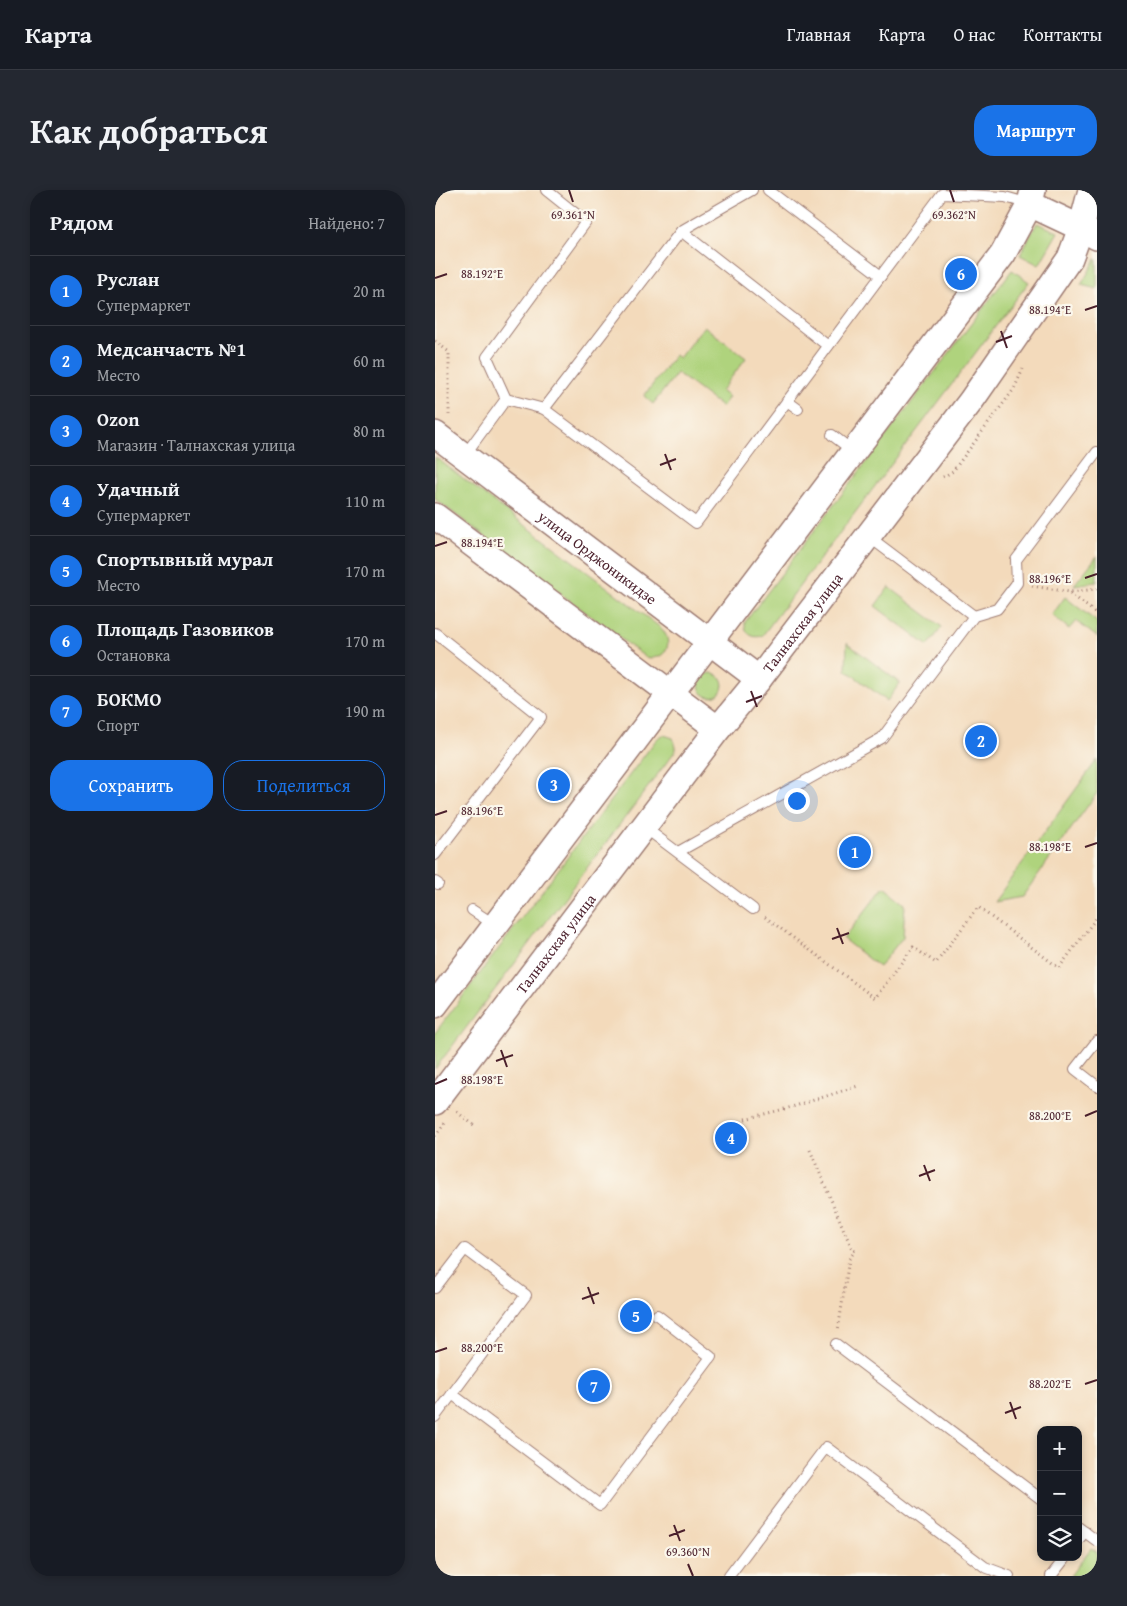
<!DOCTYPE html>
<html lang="ru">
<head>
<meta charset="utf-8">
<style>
  body { margin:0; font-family:"Gentium Book Plus",serif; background:#242831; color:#f1f3f6 }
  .controls { position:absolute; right:15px; bottom:15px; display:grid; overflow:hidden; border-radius:10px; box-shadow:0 2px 8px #0003 }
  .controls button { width:45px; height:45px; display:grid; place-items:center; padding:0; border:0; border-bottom:1px solid #363941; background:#171b24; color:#f1f3f6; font:25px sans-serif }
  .you { position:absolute; left:361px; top:610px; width:18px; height:18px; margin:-12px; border:4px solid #fff; border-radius:50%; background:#1a73e8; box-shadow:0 0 0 8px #1a73e833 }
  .badge { display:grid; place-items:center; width:32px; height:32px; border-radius:50%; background:#1a73e8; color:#fff; font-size:16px; font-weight:700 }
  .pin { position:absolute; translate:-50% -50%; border:2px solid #fff; box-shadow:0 1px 5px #0006 }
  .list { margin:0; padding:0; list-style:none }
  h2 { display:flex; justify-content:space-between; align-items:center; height:65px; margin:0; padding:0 20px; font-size:21px }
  h2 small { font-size:16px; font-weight:400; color:#9ea1a6 }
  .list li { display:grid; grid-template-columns:32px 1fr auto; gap:15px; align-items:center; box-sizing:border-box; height:70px; padding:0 20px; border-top:1px solid #363941 }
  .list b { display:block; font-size:19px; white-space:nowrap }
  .list p { margin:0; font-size:16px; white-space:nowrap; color:#9ea1a6 }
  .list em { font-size:16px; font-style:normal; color:#9ea1a6 }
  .actions { display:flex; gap:10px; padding:15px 20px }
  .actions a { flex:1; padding:11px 0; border:1px solid #1a73e8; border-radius:20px; text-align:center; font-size:18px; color:#1a73e8 }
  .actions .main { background:#1a73e8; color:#fff }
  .icon { flex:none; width:28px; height:28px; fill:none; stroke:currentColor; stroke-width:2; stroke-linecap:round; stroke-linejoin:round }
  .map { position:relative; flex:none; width:662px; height:1386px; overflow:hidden; border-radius:20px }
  header { display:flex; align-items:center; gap:30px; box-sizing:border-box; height:70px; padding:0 25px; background:#171b24; border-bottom:1px solid #363941 }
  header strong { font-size:24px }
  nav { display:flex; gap:28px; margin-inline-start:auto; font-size:18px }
  .intro { display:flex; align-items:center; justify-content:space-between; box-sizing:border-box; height:120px; padding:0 30px }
  h1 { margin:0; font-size:35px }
  .button { padding:12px 22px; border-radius:20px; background:#1a73e8; color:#fff; font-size:18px; font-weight:700 }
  main { display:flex; gap:30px; padding:0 30px }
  aside { flex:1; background:#171b24; border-radius:20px; box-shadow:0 2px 8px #0003 }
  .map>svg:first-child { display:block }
  .green { fill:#afd37d; stroke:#7c7954 }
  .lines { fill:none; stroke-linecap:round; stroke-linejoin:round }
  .service-casing { stroke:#9e7c73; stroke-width:12 }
  .tertiary-casing { stroke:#9e7c73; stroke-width:28 }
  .path { stroke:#9e7c73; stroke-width:3; stroke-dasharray:1 4; stroke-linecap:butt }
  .service { stroke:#fff; stroke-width:10 }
  .tertiary { stroke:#fff; stroke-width:25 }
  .ticks { fill:none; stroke:#4a1f2b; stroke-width:2 }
  .labels { text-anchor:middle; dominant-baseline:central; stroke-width:4.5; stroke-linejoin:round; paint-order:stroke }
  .street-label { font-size:15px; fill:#4a1f2b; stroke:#fbf7ec }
  .ticks-label { font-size:12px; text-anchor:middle; fill:#4a1f2b; stroke:#fbf7ec; stroke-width:4.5; stroke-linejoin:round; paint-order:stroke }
</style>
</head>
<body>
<header>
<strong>Карта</strong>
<nav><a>Главная</a><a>Карта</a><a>О нас</a><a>Контакты</a></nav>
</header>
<div class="intro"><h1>Как добраться</h1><a class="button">Маршрут</a></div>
<main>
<aside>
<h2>Рядом<small>Найдено: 7</small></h2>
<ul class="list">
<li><span class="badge">1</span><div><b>Руслан</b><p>Супермаркет</p></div><em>20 m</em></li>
<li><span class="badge">2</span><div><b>Медсанчасть №1</b><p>Место</p></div><em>60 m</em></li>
<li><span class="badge">3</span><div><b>Ozon</b><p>Магазин · Талнахская улица</p></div><em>80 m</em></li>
<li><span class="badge">4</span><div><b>Удачный</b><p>Супермаркет</p></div><em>110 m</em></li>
<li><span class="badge">5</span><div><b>Спортывный мурал</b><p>Место</p></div><em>170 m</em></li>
<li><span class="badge">6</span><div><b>Площадь Газовиков</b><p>Остановка</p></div><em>170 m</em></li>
<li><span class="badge">7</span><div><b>БОКМО</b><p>Спорт</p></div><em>190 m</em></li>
</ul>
<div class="actions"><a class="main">Сохранить</a><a>Поделиться</a></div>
</aside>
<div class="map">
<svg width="662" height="1386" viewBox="0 0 662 1386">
  <rect width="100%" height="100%" fill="#fbf7ec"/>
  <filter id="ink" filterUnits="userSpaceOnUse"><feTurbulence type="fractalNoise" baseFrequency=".02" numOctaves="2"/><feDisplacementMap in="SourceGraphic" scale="10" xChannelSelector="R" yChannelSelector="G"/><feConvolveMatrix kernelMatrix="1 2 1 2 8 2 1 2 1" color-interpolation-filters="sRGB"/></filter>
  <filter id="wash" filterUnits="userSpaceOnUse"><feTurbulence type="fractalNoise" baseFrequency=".0096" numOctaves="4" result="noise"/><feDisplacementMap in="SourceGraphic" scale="20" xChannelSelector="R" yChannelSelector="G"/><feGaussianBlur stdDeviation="1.12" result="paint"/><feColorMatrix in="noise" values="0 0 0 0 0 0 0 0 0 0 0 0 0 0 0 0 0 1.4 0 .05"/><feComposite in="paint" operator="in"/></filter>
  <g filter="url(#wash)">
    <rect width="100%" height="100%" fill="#f3dabb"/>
    <!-- green -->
    <g class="green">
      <path d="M602 33 623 42 604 75 585 65Z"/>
      <path d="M661 69H662V99L646 95Z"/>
      <path d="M577 80 594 92 327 446C317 449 309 443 310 432Z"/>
      <path d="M269 136 311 168 286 201 294 207 287 217 242 183 218 214 209 206 240 165 244 168Z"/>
      <path d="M0 267 226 438C240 453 231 472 210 467L0 309Z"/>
      <path d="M662 366V392L639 395Z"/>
      <path d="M454 397 507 437 493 456 440 416Z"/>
      <path d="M630 407 662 432V447L641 431 634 439 617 425Z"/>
      <path d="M412 453 465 493 452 511 411 480Z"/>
      <circle cx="276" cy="495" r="12"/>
      <path d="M229 545 238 548 241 556V560L0 879V843L221 550 225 546Z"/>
      <path d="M662 570V603L587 707 559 712Z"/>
      <path d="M449 697 470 714 468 747 444 777 408 749Z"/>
      <path d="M656 1358 662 1362V1386H635Z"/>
    </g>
  </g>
  <g filter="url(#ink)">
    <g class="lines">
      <defs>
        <g id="service">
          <path d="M333 0 446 86"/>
          <path d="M246 41 393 156"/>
          <path d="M71 209 109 219 261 333 507 4 570 7 595 14"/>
          <path d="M71 209 52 167 151 32 111 0"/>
          <path d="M352 211 363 219"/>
          <path d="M109 219 246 41 317 0"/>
          <path d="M397 245 418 261"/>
          <path d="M29 266 71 209"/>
          <path d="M433 346 539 426"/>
          <path d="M0 443 106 527 0 665"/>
          <path d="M209 637 318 719"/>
          <path d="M243 662 447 548 539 426 562 419 582 393 581 370 662 262"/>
          <path d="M0 692 3 694"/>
          <path d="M37 720 60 735"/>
          <path d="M662 851 640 879 662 896"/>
          <path d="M0 1098 30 1059 91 1105 0 1227"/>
          <path d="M401 1154 606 1309"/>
          <path d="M17 1204 165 1315 276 1167 222 1125"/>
          <path d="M643 1337 662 1351"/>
          <path d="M643 1350 650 1342"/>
          <path d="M294 1386 391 1257 550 1377 574 1386"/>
          <path d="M616 1386 631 1367"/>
        </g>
        <g id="tertiary">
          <path d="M595 14 646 38 662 47"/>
          <path id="s1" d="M0 244 324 489"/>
          <path d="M0 326 283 539"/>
          <path d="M0 815 568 64 595 14 598 0"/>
          <path id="s2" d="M0 912 283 539 324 489 536 211 635 68 646 38 656 0"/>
        </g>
      </defs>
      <!-- service casing -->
      <use href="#service" class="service-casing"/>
      <!-- tertiary casing -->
      <use href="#tertiary" class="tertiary-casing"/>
      <!-- path -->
      <g class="path">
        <path d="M0 151 14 162V225"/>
        <path d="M508 287 518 281 579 199 588 179"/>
        <path d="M597 396 635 402 662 399"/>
        <path d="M635 403 662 424"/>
        <path d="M330 727 440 808 478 757 501 773 543 717 624 778 662 727"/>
        <path d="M22 922 40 936"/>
        <path d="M310 929 357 917 423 896"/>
        <path d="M0 946 10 933"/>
        <path d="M375 960 417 1059 420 1061 414 1069 403 1141"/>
      </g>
      <!-- service -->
      <use href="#service" class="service"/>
      <!-- tertiary -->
      <use href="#tertiary" class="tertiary"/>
    </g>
  </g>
  <!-- ticks -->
  <path class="ticks" d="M134 0 138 12M515 0 519 12M0 88 12 84M650 120 662 116M566 141 572 158M561 152 577 146M230 264 236 280M225 275 241 269M0 356 12 352M650 388 662 384M316 501 322 517M311 512 327 506M0 625 12 621M650 657 662 653M402 738 408 754M397 749 414 743M66 860 72 877M61 871 78 865M0 894 12 889M650 926 662 921M489 975 495 991M484 986 500 980M153 1097 159 1114M147 1109 164 1103M0 1162 12 1158M650 1194 662 1190M575 1212 581 1229M570 1223 586 1217M239 1335 245 1351M234 1346 250 1340M253 1374 258 1386"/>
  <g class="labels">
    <!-- street labels -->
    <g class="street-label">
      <text stroke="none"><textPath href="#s1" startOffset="204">улица Орджоникидзе</textPath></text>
      <text stroke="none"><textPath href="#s2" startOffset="604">Талнахская улица</textPath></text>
      <text stroke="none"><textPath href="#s2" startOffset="199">Талнахская улица</textPath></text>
    </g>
  </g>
  <g class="ticks-label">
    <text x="138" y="29">69.361°N</text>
    <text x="519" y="29">69.362°N</text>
    <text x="47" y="88">88.192°E</text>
    <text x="615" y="124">88.194°E</text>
    <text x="47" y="357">88.194°E</text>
    <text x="615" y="393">88.196°E</text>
    <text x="47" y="625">88.196°E</text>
    <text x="615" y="661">88.198°E</text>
    <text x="47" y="894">88.198°E</text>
    <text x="615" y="930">88.200°E</text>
    <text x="47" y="1162">88.200°E</text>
    <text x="615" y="1198">88.202°E</text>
    <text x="253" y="1366">69.360°N</text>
  </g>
</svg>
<div class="controls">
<button>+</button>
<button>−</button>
<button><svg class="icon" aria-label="layers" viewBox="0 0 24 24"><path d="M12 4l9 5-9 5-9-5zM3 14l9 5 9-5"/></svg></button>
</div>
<div class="you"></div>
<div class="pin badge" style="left:420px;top:662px">1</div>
<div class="pin badge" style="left:546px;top:551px">2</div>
<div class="pin badge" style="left:119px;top:595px">3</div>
<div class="pin badge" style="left:296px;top:948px">4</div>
<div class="pin badge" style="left:201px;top:1126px">5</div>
<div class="pin badge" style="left:526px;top:84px">6</div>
<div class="pin badge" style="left:159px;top:1196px">7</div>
</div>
</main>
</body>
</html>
